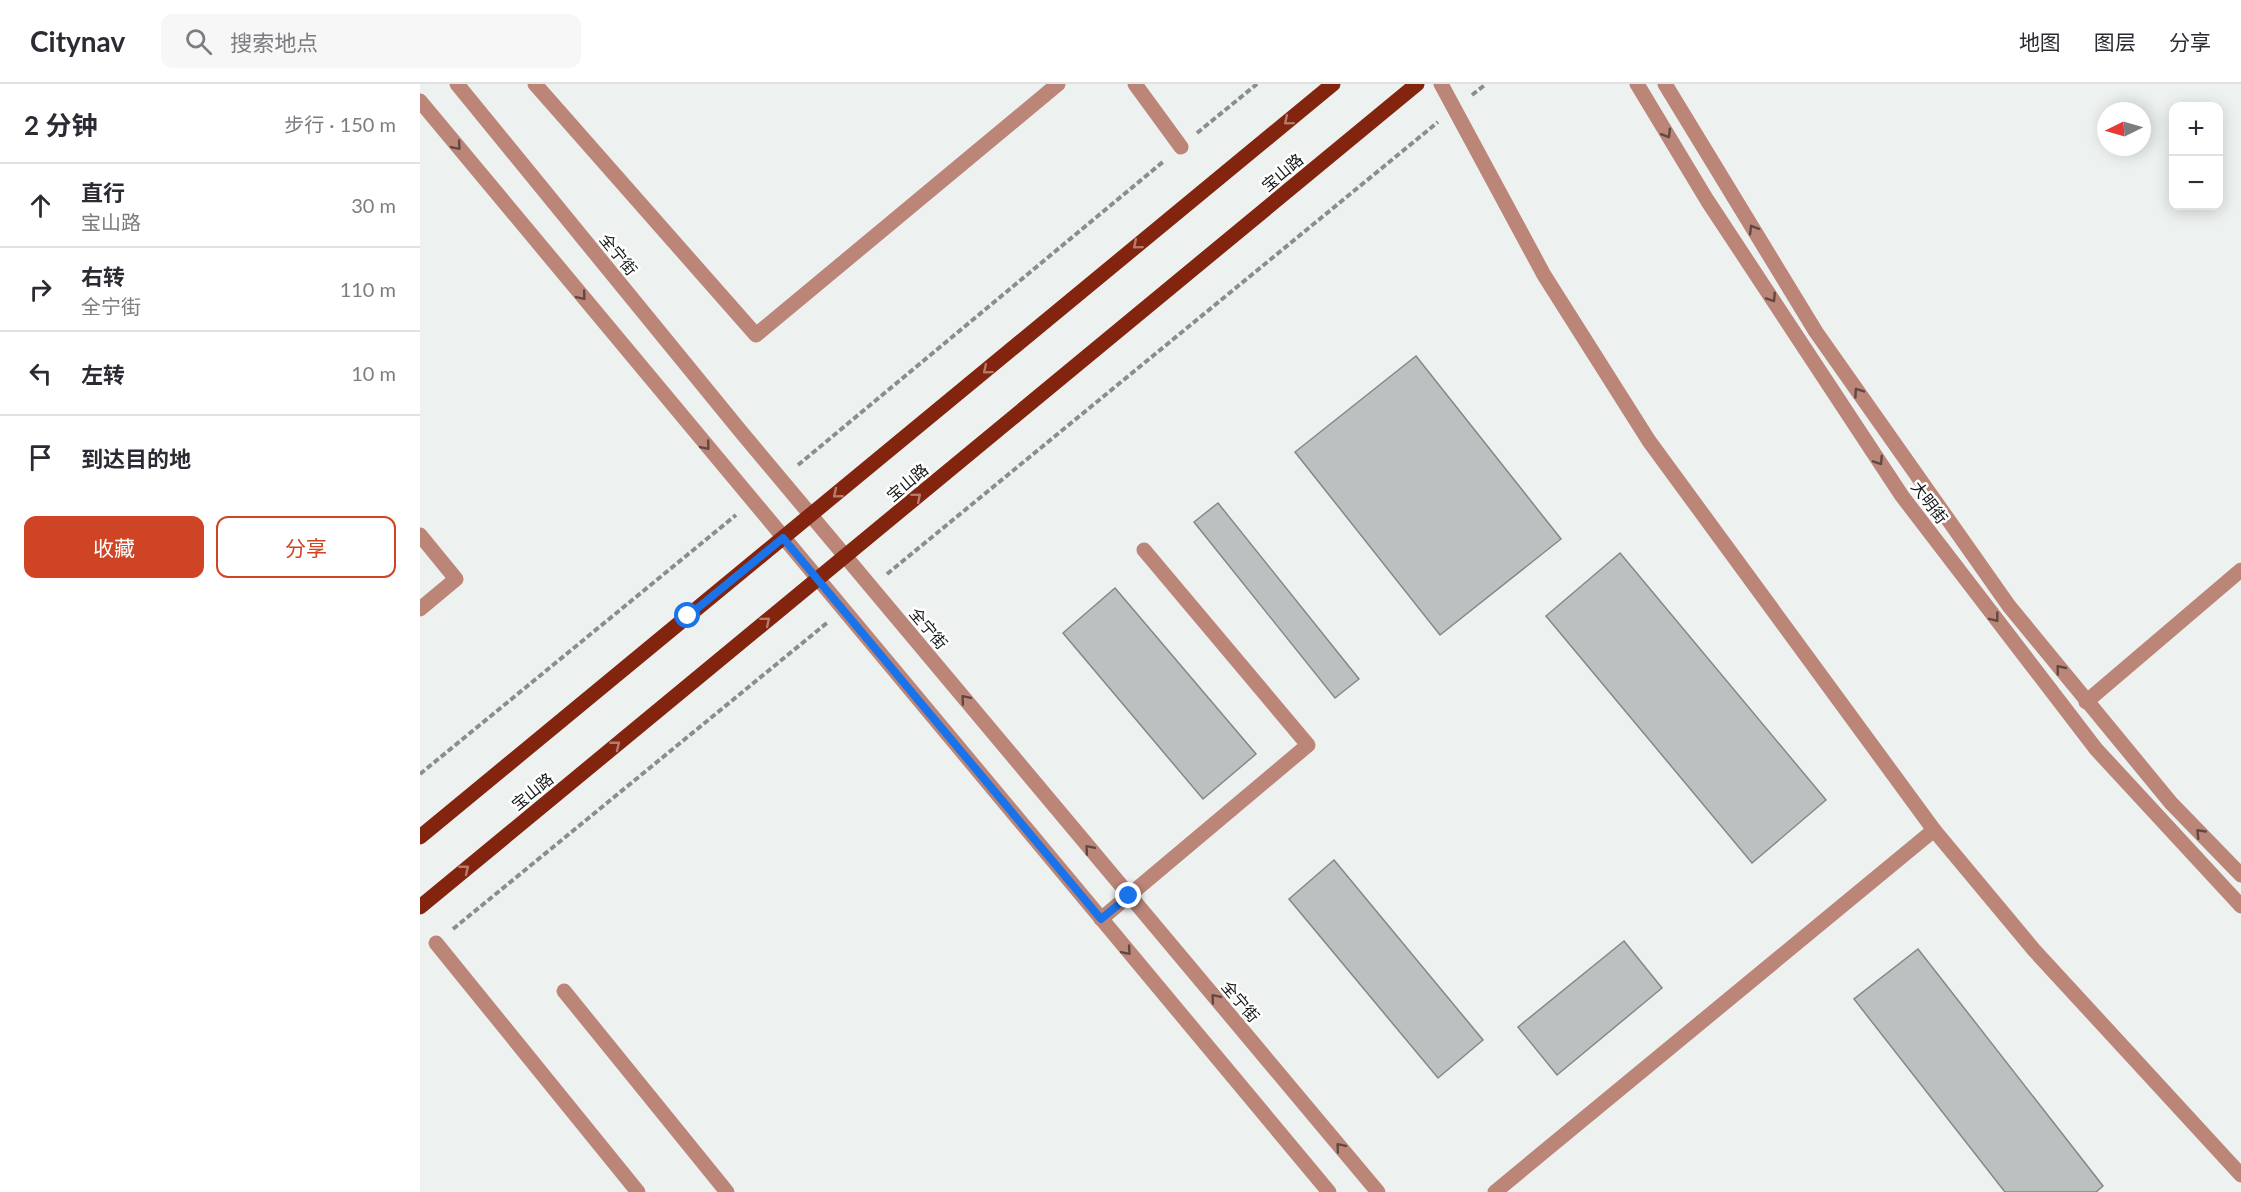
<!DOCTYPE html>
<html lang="zh">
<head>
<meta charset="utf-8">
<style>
  body { margin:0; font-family:Lato,"Noto Sans SC",sans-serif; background:#f7f7f7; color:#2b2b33 }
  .controls { position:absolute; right:18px; top:18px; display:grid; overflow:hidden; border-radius:12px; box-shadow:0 3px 15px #0003 }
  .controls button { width:54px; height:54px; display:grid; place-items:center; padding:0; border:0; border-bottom:2px solid #e1e1e2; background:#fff; color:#2b2b33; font:30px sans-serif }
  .compass { position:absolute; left:1677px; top:18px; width:54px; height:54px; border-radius:50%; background:#fff; box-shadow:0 3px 15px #0003; rotate:265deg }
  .stop { position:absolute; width:18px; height:18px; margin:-14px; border:4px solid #1a73e8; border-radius:50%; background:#fff }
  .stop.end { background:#1a73e8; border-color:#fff; box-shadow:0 2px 6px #0008 }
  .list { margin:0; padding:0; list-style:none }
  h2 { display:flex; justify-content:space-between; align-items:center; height:78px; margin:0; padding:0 24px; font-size:26px }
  h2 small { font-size:20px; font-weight:400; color:#7c7c81 }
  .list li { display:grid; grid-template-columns:39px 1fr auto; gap:18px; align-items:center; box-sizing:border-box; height:84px; padding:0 24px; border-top:2px solid #e1e1e2 }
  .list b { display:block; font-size:22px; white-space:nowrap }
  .list p { margin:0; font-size:20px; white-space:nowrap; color:#7c7c81 }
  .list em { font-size:20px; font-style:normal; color:#7c7c81 }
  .actions { display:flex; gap:12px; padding:18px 24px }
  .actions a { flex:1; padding:14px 0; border:2px solid #ce4425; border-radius:12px; text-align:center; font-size:21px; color:#ce4425 }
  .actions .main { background:#ce4425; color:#fff }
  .icon { flex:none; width:33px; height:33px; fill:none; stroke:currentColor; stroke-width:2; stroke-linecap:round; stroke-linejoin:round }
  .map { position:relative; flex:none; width:1821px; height:1108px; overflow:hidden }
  header { display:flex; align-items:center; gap:36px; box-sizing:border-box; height:84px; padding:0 30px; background:#fff; border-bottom:2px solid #e1e1e2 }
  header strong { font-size:28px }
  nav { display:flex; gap:33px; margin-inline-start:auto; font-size:21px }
  .search { width:420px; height:54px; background:#f7f7f7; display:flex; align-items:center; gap:15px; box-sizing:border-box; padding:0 21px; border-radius:12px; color:#7c7c81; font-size:22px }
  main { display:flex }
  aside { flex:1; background:#fff }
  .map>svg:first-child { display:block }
  .building { fill:#bbc1c0; stroke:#848987; stroke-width:1.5 }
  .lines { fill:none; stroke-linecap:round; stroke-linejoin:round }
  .path { stroke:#8b8e8e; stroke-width:4; stroke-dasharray:6 3; stroke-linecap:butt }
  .minor { stroke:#bb8578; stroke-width:15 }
  .major { stroke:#82240e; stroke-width:15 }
  .oneway { stroke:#b47c6e }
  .oneway2 { stroke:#604843 }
  .route { stroke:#1a73e8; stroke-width:8 }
  .labels { text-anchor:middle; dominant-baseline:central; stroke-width:5; stroke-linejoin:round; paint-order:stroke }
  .street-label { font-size:16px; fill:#151717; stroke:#fff }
</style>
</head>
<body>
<header>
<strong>Citynav</strong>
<div class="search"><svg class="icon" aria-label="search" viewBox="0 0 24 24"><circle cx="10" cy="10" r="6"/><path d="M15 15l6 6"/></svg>搜索地点</div>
<nav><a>地图</a><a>图层</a><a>分享</a></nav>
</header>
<main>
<aside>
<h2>2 分钟<small>步行 · 150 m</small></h2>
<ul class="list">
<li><svg class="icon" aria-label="ahead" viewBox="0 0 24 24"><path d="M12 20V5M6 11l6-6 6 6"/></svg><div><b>直行</b><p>宝山路</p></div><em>30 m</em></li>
<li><svg class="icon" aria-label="right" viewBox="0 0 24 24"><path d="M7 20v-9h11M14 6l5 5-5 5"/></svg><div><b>右转</b><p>全宁街</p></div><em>110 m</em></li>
<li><svg class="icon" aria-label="left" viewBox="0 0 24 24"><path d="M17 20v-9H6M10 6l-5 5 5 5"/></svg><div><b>左转</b></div><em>10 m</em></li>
<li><svg class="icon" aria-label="arrive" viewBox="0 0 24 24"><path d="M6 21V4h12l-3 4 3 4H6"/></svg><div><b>到达目的地</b></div></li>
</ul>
<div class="actions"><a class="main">收藏</a><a>分享</a></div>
</aside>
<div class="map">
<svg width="1821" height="1108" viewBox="0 0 1821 1108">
  <rect width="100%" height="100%" fill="#edf2f1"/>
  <!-- building -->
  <g class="building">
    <path d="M996 272 1141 455 1020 551 875 368Z"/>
    <path d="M798 419 939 595 915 614 774 438Z"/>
    <path d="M1200 469 1406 716 1332 779 1126 532Z"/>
    <path d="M695 504 836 670 783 715 643 549Z"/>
    <path d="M914 776 1063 956 1018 994 869 815Z"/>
    <path d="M1204 857 1242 904 1137 991 1098 943Z"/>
    <path d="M1498 865 1683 1102 1676 1108H1585L1434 915Z"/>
  </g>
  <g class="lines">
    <!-- path -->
    <g class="path">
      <path d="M1052 11 1066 0"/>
      <path d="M777 49 837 0"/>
      <path d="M378 381 744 77"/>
      <path d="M467 490 1018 38"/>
      <path d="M0 690 316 431"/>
      <path d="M33 845 408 538"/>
    </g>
    <!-- minor -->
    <g class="minor">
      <path d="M37 0 322 349 958 1108"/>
      <path d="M115 0 336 251 638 0"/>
      <path d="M715 0 761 63"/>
      <path d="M1021 0 1124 191 1229 357 1514 746 1614 866 1821 1091"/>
      <path d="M1217 0 1287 116 1482 412 1676 665 1821 822"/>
      <path d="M1245 0 1396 248 1589 522 1751 719 1821 791"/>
      <path d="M0 17 909 1108"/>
      <path d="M0 451 36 495 0 525"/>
      <path d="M1666 618 1821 486"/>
      <path d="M681 835 888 661 724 466"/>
      <path d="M16 859 218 1108"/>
      <path d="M144 907 307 1108"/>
      <path d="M1075 1108 1514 746"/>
    </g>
    <!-- major -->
    <g class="major">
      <path d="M0 753 913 0"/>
      <path d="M0 823 997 0"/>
    </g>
  </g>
  <!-- one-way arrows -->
  <defs><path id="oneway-chevron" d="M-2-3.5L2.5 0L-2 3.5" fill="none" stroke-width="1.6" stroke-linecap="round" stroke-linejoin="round" transform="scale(1.5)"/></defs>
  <g class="oneway">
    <use href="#oneway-chevron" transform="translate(868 37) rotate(140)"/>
    <use href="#oneway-chevron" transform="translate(717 161) rotate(140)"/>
    <use href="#oneway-chevron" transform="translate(567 286) rotate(140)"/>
    <use href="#oneway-chevron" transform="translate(417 410) rotate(141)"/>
    <use href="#oneway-chevron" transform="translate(497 413) rotate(-40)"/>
    <use href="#oneway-chevron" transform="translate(346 537) rotate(-40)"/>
    <use href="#oneway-chevron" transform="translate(196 661) rotate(-39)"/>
    <use href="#oneway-chevron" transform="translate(45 785) rotate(-39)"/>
  </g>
  <g class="oneway2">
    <use href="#oneway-chevron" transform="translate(1247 50) rotate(59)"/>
    <use href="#oneway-chevron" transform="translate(37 62) rotate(50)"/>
    <use href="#oneway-chevron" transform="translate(1333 145) rotate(-121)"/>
    <use href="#oneway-chevron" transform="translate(162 212) rotate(50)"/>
    <use href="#oneway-chevron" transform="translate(1352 214) rotate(57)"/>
    <use href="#oneway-chevron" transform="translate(1438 308) rotate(-125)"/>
    <use href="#oneway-chevron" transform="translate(286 362) rotate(50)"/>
    <use href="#oneway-chevron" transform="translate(1459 377) rotate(57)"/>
    <use href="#oneway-chevron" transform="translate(1575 534) rotate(52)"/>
    <use href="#oneway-chevron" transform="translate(1640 585) rotate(-129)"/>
    <use href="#oneway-chevron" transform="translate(545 615) rotate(-130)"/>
    <use href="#oneway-chevron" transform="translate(1780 749) rotate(-134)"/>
    <use href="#oneway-chevron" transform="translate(669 765) rotate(-130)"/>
    <use href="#oneway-chevron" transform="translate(707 867) rotate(50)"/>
    <use href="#oneway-chevron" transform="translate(795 914) rotate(-130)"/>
    <use href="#oneway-chevron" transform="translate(920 1063) rotate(-130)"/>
  </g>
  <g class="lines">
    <!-- route -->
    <path class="route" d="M268 532 363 454 681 835 709 812"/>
  </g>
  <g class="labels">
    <!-- street labels -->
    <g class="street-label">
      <text transform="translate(862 88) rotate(-40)">宝山路</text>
      <text transform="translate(199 170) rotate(51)">全宁街</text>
      <text transform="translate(487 398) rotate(-40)">宝山路</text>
      <text transform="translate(1510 418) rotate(53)">大明街</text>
      <text transform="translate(509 544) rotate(50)">全宁街</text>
      <text transform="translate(112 707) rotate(-39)">宝山路</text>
      <text transform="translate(821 917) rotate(50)">全宁街</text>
    </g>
  </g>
</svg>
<div class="controls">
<button>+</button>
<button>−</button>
</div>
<svg class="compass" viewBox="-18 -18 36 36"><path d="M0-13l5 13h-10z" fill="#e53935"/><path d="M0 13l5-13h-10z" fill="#7c7c81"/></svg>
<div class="stop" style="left:268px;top:532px"></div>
<div class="stop end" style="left:709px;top:812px"></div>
</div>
</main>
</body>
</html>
